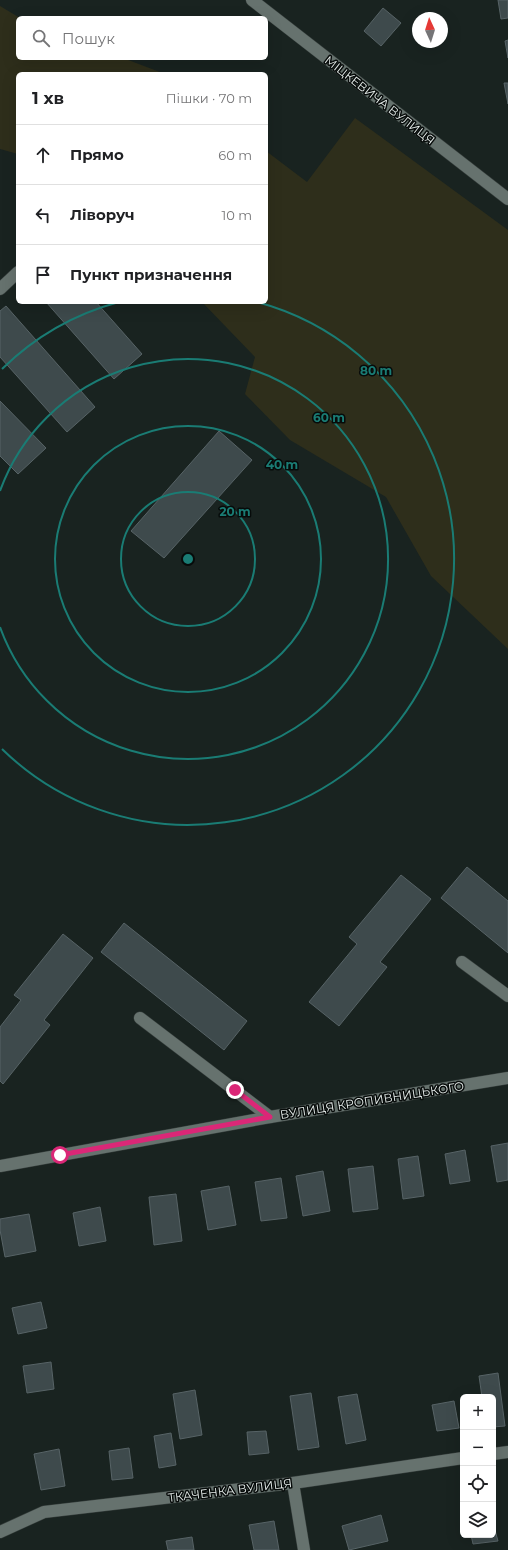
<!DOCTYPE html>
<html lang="uk">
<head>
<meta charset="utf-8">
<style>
  body { margin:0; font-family:Montserrat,sans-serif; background:#f6f6f6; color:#202124 }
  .controls { position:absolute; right:12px; bottom:12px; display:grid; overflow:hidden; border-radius:6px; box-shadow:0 4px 16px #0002 }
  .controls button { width:36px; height:36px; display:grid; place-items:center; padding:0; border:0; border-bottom:1px solid #e0e0e0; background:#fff; color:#202124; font:20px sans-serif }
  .compass { position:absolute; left:412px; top:12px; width:36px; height:36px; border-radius:50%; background:#fff; box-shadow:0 4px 16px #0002; rotate:356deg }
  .stop { position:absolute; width:12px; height:12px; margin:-9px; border:3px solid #db2777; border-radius:50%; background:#fff }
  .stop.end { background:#db2777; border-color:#fff; box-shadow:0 1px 4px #0008 }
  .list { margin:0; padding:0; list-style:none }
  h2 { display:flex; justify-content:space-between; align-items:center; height:52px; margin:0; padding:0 16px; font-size:17px }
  h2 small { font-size:13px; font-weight:400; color:#757577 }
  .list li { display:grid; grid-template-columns:26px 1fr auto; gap:12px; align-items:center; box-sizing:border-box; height:60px; padding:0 16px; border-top:1px solid #e0e0e0 }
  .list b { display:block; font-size:15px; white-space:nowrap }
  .list em { font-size:13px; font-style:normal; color:#757577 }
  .icon { flex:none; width:22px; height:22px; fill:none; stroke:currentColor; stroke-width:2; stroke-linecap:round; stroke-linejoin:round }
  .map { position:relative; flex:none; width:508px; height:1550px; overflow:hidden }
  .search { position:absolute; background:#fff; box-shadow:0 4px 16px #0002; left:16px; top:16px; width:252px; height:44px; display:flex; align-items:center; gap:10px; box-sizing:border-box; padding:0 14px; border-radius:6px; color:#757577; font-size:15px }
  .panel { position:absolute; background:#fff; box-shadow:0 4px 16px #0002; left:16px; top:72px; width:252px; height:232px; border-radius:6px }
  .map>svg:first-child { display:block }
  .green { fill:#2e2e1b }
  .building { fill:#3e4a4c; stroke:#576366 }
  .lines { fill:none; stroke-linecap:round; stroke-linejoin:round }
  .lane-casing { stroke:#363e3c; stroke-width:13 }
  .street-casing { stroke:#363e3c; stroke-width:13 }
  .lane { stroke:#66726e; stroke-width:12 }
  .street { stroke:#66726e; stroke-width:12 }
  .route { stroke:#db2777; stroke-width:5 }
  .ring { fill:none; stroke:#1a7c74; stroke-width:2 }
  .labels { text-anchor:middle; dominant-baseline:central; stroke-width:3; stroke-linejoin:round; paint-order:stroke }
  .street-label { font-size:12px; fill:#e7eeec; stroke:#070b0a }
  .centre { fill:#1a7c74; stroke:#070b0a; stroke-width:2 }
  .ring-label { font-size:12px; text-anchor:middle; font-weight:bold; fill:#1a7c74; stroke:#070b0a; stroke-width:3; stroke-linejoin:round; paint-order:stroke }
</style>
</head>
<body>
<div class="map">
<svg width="508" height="1550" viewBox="0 0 508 1550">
  <rect width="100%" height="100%" fill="#192320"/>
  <!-- green -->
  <g class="green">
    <path d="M0 6 20 18H18V58H123L165 74H18V154L0 149Z"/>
    <path d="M355 118 508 230V649L431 576 386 497 290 440 245 394 255 357 202 302H266V151L307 182Z"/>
  </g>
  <!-- building -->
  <g class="building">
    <path d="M498 0H508V18L501 19Z"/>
    <path d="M383 8 401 23 381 46 364 31Z"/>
    <path d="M508 40V58L505 41Z"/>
    <path d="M504 83H508V104Z"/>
    <path d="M46 302H96L142 354 114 379Z"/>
    <path d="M6 306 95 407 67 432 0 357V311Z"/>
    <path d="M0 401 46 448 18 474 0 456Z"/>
    <path d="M219 431 252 460 164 558 131 531Z"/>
    <path d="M467 867 508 901V953L441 898Z"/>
    <path d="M401 875 431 899 380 962 387 967 339 1026 309 1002 357 944 349 937Z"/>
    <path d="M124 923 247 1021 224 1050 101 952Z"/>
    <path d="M63 934 93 958 44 1020 50 1025 3 1084 0 1081V1027L21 1000 14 995Z"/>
    <path d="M508 1143V1180L497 1182 491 1146Z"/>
    <path d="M465 1150 470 1181 450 1184 445 1154Z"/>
    <path d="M418 1156 424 1196 403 1199 398 1159Z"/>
    <path d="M373 1166 378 1209 353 1212 348 1169Z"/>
    <path d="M323 1171 330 1211 303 1216 296 1176Z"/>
    <path d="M281 1178 287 1218 261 1221 255 1182Z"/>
    <path d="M229 1186 236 1225 208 1230 201 1191Z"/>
    <path d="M176 1194 182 1241 154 1245 149 1197Z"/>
    <path d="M100 1207 106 1241 79 1246 73 1213Z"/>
    <path d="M29 1214 36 1251 5 1257 0 1230V1219Z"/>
    <path d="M41 1302 47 1328 18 1334 12 1308Z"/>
    <path d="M51 1362 54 1389 27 1393 23 1366Z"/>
    <path d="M498 1373 505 1426 493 1427V1397H482L479 1376Z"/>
    <path d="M195 1390 202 1435 180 1439 173 1394Z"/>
    <path d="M311 1393 319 1447 298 1450 290 1396Z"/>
    <path d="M357 1394 366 1440 346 1444 338 1397Z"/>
    <path d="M454 1401 459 1428 437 1431 432 1405Z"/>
    <path d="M266 1431 269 1453 249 1455 247 1432Z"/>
    <path d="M171 1433 176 1465 159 1468 154 1436Z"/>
    <path d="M129 1448 133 1478 112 1480 109 1451Z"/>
    <path d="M59 1449 65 1486 41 1490 34 1454Z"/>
    <path d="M381 1515 388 1541 349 1550 342 1526Z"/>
    <path d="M274 1521 279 1550H254L249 1525Z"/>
    <path d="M493 1523 498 1541 473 1544 471 1535H493Z"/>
    <path d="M192 1537 194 1550H168L166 1541Z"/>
  </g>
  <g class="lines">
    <defs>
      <g id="lane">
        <path d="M0 289 18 272"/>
        <path d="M462 962 508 996"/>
        <path d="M140 1018 270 1117"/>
      </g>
      <g id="street">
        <path d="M252 0 508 199"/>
        <path d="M0 1166 270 1117 508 1078"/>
        <path d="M493 1454 508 1452"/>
        <path d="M293 1483 304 1550"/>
        <path d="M0 1532 44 1512 293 1483 463 1458"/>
      </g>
    </defs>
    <!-- lane casing -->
    <use href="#lane" class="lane-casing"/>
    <!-- street casing -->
    <use href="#street" class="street-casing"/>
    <!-- lane -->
    <use href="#lane" class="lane"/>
    <!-- street -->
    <use href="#street" class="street"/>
  </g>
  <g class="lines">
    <!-- route -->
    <path class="route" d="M60 1155 270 1117 235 1090"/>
  </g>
  <!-- distance rings -->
  <g class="ring">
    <circle cx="188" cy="559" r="67"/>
    <circle cx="188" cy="559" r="133"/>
    <path d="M0 491A200 200 0 1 1 0 627"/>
    <path d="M2 369A266 266 0 0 1 119 302M257 302A266 266 0 1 1 2 749"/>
  </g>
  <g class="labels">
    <!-- street labels -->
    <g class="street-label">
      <text transform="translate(380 100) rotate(38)">МІЦКЕВИЧА ВУЛИЦЯ</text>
      <text transform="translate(372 1100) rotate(-9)">ВУЛИЦЯ КРОПИВНИЦЬКОГО</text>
      <text transform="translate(230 1490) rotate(-7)">ТКАЧЕНКА ВУЛИЦЯ</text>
    </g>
  </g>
  <circle cx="188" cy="559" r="6" class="centre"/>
  <g class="ring-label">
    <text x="376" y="375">80 m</text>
    <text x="329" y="422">60 m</text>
    <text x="282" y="469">40 m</text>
    <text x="235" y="516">20 m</text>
  </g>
</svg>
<div class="controls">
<button>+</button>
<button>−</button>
<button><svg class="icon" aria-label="locate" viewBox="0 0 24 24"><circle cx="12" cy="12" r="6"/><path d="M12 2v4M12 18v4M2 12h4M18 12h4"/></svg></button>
<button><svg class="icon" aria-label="layers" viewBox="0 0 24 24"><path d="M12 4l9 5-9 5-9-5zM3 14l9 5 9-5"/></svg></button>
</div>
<svg class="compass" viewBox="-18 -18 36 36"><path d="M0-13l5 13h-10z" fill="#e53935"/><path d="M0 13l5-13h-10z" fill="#757577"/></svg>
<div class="stop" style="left:60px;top:1155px"></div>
<div class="stop end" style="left:235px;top:1090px"></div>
<div class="search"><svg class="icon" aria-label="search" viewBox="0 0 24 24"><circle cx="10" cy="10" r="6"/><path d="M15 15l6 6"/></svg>Пошук</div>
<section class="panel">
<h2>1 хв<small>Пішки · 70 m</small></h2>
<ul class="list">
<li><svg class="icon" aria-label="ahead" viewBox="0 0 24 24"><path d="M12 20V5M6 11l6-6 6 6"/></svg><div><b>Прямо</b></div><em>60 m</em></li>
<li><svg class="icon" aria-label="left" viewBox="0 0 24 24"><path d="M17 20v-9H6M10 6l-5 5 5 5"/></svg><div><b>Ліворуч</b></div><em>10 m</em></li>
<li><svg class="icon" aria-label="arrive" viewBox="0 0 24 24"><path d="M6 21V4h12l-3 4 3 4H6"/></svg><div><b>Пункт призначення</b></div></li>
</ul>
</section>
</div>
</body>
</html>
